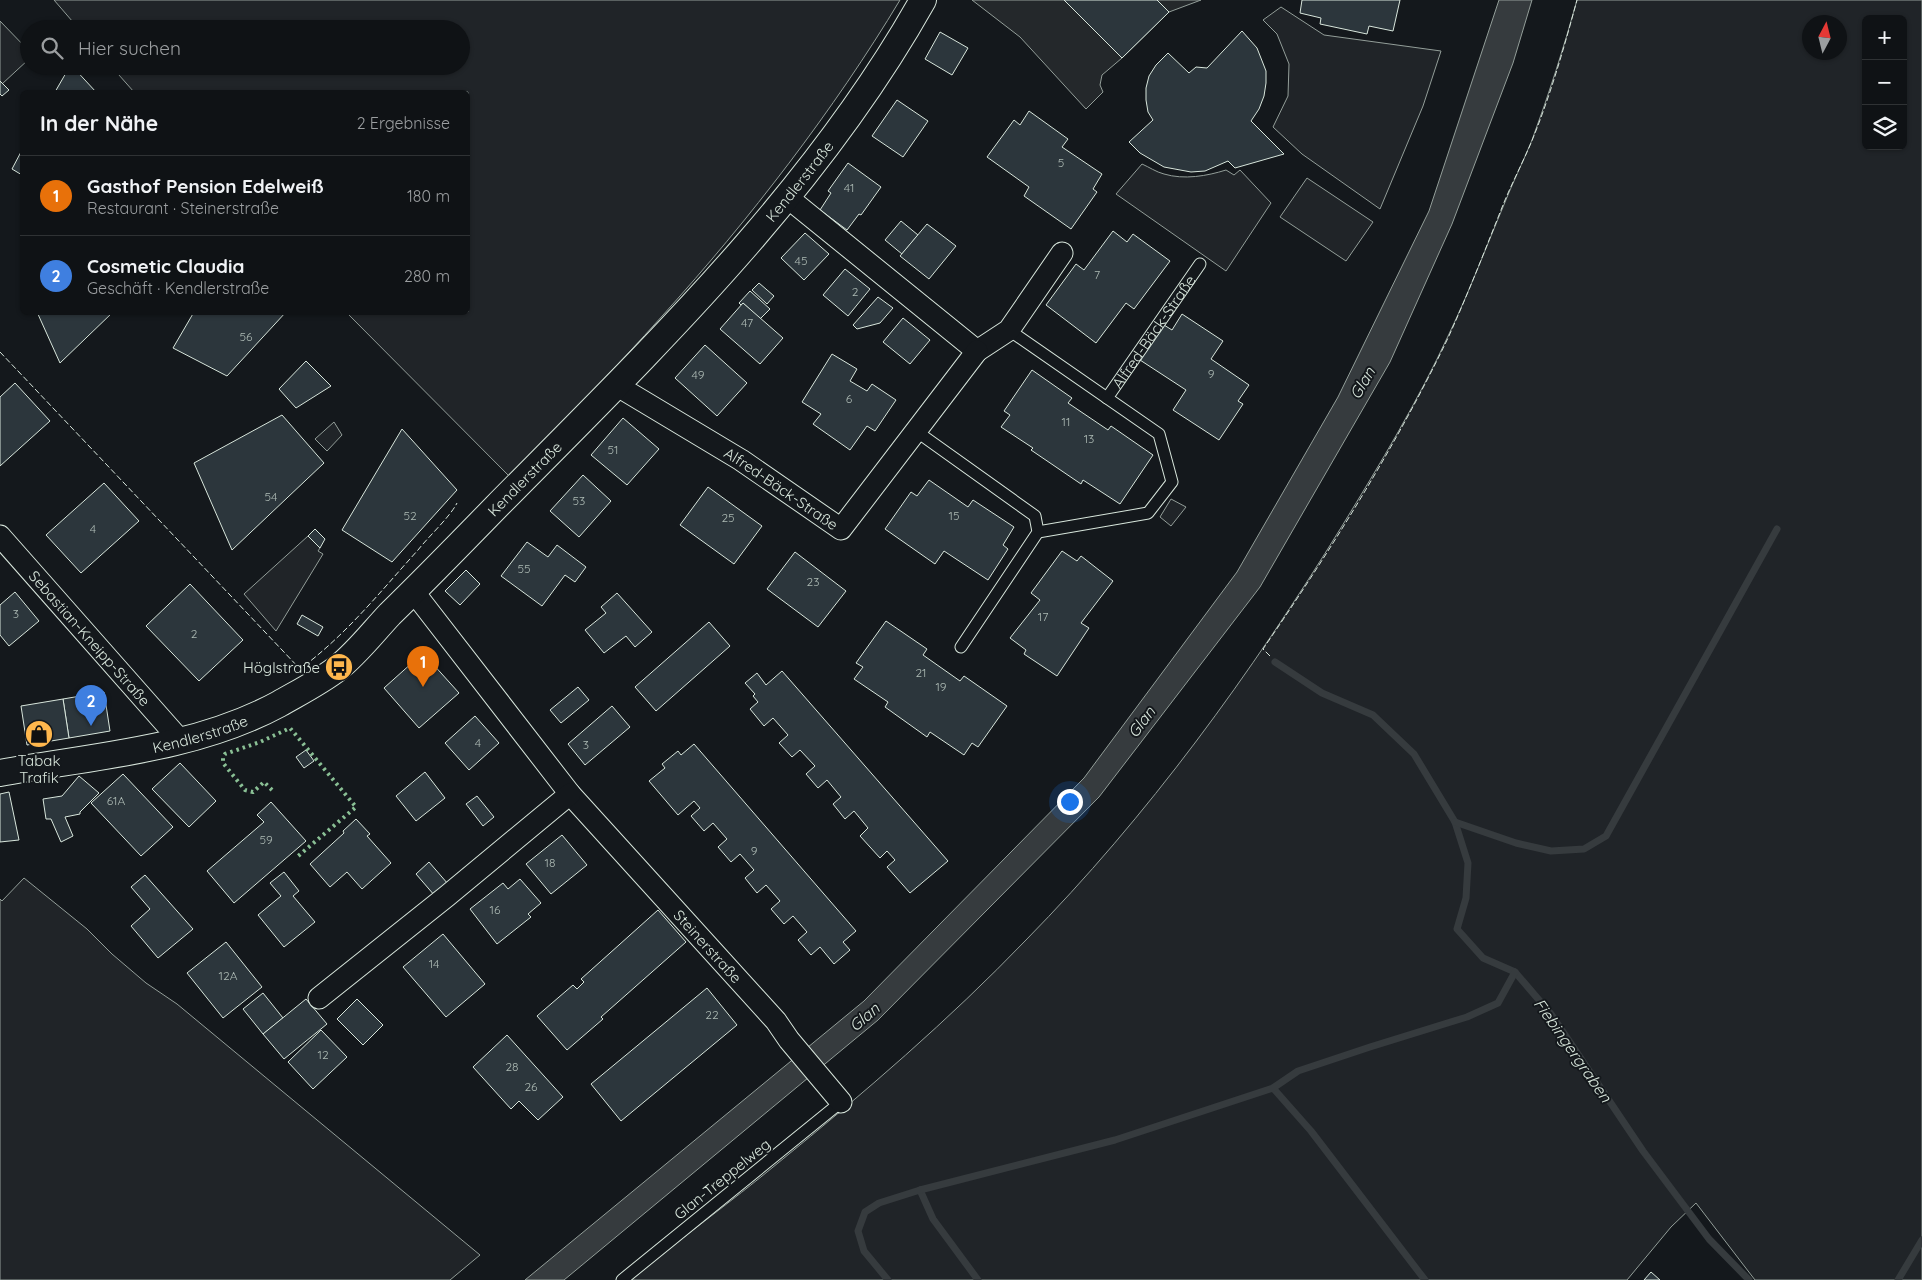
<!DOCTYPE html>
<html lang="de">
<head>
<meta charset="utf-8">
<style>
  body { margin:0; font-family:Quicksand,sans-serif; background:#181b1e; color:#f1f3f6 }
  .controls { position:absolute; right:15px; top:15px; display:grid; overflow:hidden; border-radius:8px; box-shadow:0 1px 4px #0004 }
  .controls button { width:45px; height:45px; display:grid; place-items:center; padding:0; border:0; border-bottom:1px solid #2f3234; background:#0f1215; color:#f1f3f6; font:25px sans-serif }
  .compass { position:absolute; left:1802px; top:15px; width:45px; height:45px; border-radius:50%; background:#0f1215; box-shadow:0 1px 4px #0004; rotate:7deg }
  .you { position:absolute; left:1069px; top:801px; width:18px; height:18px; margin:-12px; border:4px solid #fff; border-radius:50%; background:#1a73e8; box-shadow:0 0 0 8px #1a73e833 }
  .badge { display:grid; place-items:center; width:32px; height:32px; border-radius:50%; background:#ffb74d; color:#fff; font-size:16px; font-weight:700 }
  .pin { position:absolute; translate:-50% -41px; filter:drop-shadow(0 1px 2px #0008) }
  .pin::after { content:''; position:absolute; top:26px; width:18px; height:15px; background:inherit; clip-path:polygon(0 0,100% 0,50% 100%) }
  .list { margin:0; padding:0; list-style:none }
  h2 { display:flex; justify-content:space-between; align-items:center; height:65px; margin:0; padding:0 20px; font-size:21px }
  h2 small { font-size:16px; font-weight:400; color:#9b9ea0 }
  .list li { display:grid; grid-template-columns:32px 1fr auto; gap:15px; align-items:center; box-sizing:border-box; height:80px; padding:0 20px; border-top:1px solid #2f3234 }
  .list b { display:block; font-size:19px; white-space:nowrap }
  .list p { margin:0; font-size:16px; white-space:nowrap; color:#9b9ea0 }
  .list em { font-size:16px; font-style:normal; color:#9b9ea0 }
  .icon { flex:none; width:28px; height:28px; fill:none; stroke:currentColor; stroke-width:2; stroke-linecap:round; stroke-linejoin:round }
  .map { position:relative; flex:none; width:1922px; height:1280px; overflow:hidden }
  .search { position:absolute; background:#0f1215; box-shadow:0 1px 4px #0004; left:20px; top:20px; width:450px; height:55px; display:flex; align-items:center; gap:12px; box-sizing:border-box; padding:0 18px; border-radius:28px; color:#9b9ea0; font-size:19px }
  .panel { position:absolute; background:#0f1215; box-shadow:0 1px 4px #0004; left:20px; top:90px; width:450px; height:225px; border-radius:8px }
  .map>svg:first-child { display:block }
  .green { fill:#202428; stroke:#939e99; fill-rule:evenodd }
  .parking { fill:#24282b; stroke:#939e99 }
  .water { fill:#363b3e; stroke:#939e99 }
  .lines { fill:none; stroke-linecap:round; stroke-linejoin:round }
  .stream { stroke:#363b3e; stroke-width:7 }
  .building { fill:#2c363c; stroke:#d8e6dc }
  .service-casing { stroke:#d8e6dc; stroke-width:13 }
  .minor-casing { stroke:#d8e6dc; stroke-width:23 }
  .tertiary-casing { stroke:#d8e6dc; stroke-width:28 }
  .service { stroke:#14181c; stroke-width:11 }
  .minor { stroke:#14181c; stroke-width:21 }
  .tertiary { stroke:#14181c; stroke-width:26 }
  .hedge { stroke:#8ac095; stroke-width:4; stroke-dasharray:2.5 4; stroke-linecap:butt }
  .fence { stroke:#d8e6dc; stroke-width:1; stroke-dasharray:6 2.5; stroke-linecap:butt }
  .labels { text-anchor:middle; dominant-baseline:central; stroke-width:4; stroke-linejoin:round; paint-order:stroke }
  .number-label { font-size:12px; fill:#adbab4 }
  .street-label { font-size:15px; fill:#d8e6dc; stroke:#14181c }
  .poi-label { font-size:15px; fill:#d8e6dc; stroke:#14181c; text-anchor:end }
  .water-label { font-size:16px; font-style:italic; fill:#d8e6dc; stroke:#14181c }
</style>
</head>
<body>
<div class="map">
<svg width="1922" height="1280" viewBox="0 0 1922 1280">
  <rect width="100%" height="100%" fill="#14181c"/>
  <!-- green -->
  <g class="green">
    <path d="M54 0H900C834 110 749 220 663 315 614 370 561 423 510 477L347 313 468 312V92H134L111 66H461V29H79Z"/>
    <path d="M1577 0H1922V1280H1755L1696 1203 1671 1227 1627 1280H631C679 1239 730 1203 778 1163 864 1093 949 1020 1026 940 1148 816 1251 674 1342 526 1380 464 1418 401 1449 334 1469 292 1485 250 1503 207 1512 184 1523 162 1532 140 1549 94 1564 47 1577 0ZM1866 19H1903V146H1866ZM1810 22H1840V52H1810Z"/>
    <path d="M1281 7 1324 35 1441 51 1423 106 1380 209 1302 154 1273 127 1288 96 1289 64 1277 34 1263 20Z"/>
    <path d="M0 21 29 51V59L2 84 0 81Z"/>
    <path d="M1142 164C1149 167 1156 172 1164 174 1184 180 1207 176 1226 170L1234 175 1240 170 1271 203 1226 271 1116 194Z"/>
    <path d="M1307 178 1373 222 1346 261 1280 217Z"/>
    <path d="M334 422 342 435 327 451 315 439Z"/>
    <path d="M1171 499 1186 507 1171 526 1160 517Z"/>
    <path d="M308 536 320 548 318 551 323 554 276 631 244 594Z"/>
    <path d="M24 878 87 929 112 954 146 983 177 1004 480 1255 450 1280H0V899L2 901Z"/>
  </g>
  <!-- parking -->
  <path class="parking" d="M972 0H1201L1169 12 1122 58 1102 75 1100 85 1103 92 1086 109 1020 37Z"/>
  <!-- water -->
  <path class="water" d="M1499 0H1532L1513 63 1452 224 1390 362 1260 587 1099 797 878 1020 564 1280H525L864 1001 1084 778 1237 572 1338 397 1429 211Z"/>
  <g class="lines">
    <!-- stream -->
    <g class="stream">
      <path d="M1275 662 1322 693 1373 715 1414 754 1455 822 1468 863 1466 898 1457 929 1483 958 1515 972 1551 1014 1643 1151 1709 1239 1749 1280"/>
      <path d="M1455 822 1516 843 1551 851 1584 849 1606 836 1777 529"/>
      <path d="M1273 1088 1311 1131 1425 1280"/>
      <path d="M920 1190 933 1219 978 1280"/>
      <path d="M888 1280 864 1251 858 1231 865 1212 879 1203 920 1190 1115 1140 1273 1088 1298 1071 1370 1047 1467 1017 1498 1003 1515 972"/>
      <path d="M1898 1280 1922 1240"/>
    </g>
  </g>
  <!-- building -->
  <g class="building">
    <path d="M1064 0H1157L1169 12 1122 58Z"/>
    <path d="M1302 0H1400L1393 31 1369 26 1367 34 1320 24 1321 18 1300 13Z"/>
    <path d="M1242 31 1257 48 1266 71V83L1264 96 1259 109 1251 121 1284 154 1235 168 1228 161 1205 171 1191 172 1164 167 1140 153 1129 142 1153 120 1148 112 1146 100V88L1149 76 1156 65 1168 53 1189 73 1196 67 1207 68Z"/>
    <path d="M940 32 968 48 952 75 925 59Z"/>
    <path d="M70 66H72L96 92H55Z"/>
    <path d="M0 81 9 90 2 96 0 94Z"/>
    <path d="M897 100 928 121 903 157 872 136Z"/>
    <path d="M1029 111 1068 139 1062 147 1102 174 1093 189 1097 192 1071 229 1024 196 1029 187 987 157 1014 120 1020 125Z"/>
    <path d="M22 150V175L12 169Z"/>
    <path d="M848 163 881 187 861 215 859 214 847 230 820 210 831 193 828 191Z"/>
    <path d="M901 221 918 235 902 254 885 240Z"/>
    <path d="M927 224 956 246 929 279 900 256Z"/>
    <path d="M1113 231 1127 242 1133 234 1170 261 1134 309 1126 303 1096 343 1046 305 1076 264 1084 270Z"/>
    <path d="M805 233 829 254 804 280 781 258Z"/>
    <path d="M845 269 870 289 848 316 823 295Z"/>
    <path d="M759 283 774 296 767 304 752 290Z"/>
    <path d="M750 291 770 309 760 319 743 303 741 305 739 303Z"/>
    <path d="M878 297 893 308 880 323 857 329 853 325Z"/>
    <path d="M743 303 783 338 760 364 720 329Z"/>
    <path d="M37 312H113L60 363Z"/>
    <path d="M194 312H286L227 376 173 348Z"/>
    <path d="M1182 314 1223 341 1211 359 1249 385 1238 401 1243 404 1219 440 1173 410 1186 390 1140 360 1164 325 1172 330Z"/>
    <path d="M903 318 930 340 910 364 883 342Z"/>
    <path d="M705 345 747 383 717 416 675 378Z"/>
    <path d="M832 354 857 369 850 381 867 391 872 384 896 400 875 431 867 426 850 450 813 424 821 414 802 402Z"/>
    <path d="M306 361 331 386 296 408 279 389Z"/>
    <path d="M1032 370 1072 398 1068 403 1108 430 1111 426 1153 455 1120 504 1083 480 1081 484 1031 450 1033 448 1001 427 1010 415 1004 411Z"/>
    <path d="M15 383 50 421 0 466V397Z"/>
    <path d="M282 415 324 463 232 550 194 463Z"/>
    <path d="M623 418 659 449 627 485 591 455Z"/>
    <path d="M402 429 457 490 392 562 342 530Z"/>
    <path d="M583 475 611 501 579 537 550 511Z"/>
    <path d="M929 480 968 507 973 500 1014 527 1003 545 1008 549 988 580 944 551 935 564 885 529 911 492 917 496Z"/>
    <path d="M104 483 139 521 81 573 46 535Z"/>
    <path d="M708 487 762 526 734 564 680 525Z"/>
    <path d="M315 529 325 539 320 548 308 536Z"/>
    <path d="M527 542 548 557 557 545 586 567 575 582 565 575 542 606 501 576Z"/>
    <path d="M1062 551 1077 561 1081 556 1113 581 1081 623 1089 628 1057 676 1024 654 1026 650 1010 638 1040 600 1031 593Z"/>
    <path d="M795 552 846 591 818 627 767 589Z"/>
    <path d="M466 570 480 584 460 605 445 591Z"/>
    <path d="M190 584 243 640 199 681 146 626Z"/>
    <path d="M15 592 39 621 9 646 0 635V605Z"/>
    <path d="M617 593 652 632 635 647 626 636 604 653 585 630 606 613 601 607Z"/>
    <path d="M302 615 323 627 318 636 297 624Z"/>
    <path d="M886 621 927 649 923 655 960 681 964 676 1007 706 978 747 972 743 964 755 930 732 927 737 885 707 888 702 854 679 863 667 856 663Z"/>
    <path d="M709 622 730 646 656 711 635 687Z"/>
    <path d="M423 653 459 693 419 728 384 688Z"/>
    <path d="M782 671 948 861 910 893 887 867 895 860 887 851 880 858 860 836 868 828 854 811 845 819 833 804 841 797 827 780 818 788 806 774 815 766 800 750 792 757 779 743 788 735 773 718 764 726 750 709 758 702 753 696 755 694 745 683 757 673 766 685Z"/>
    <path d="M578 687 589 700 561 723 550 710Z"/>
    <path d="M104 692 110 731 69 738 63 699Z"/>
    <path d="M63 699 69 738 27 745 21 706Z"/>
    <path d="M612 706 630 727 585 765 568 744Z"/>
    <path d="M475 716 499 743 469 770 445 743Z"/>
    <path d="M694 744 856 931 843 942 850 950 834 964 820 947 811 955 798 940 807 932 793 916 784 924 771 909 780 901 766 885 757 893 745 878 754 870 740 854 731 862 718 847 727 839 713 823 704 831 691 816 700 808 694 801 678 815 649 781 665 768 662 764 678 751 681 755Z"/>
    <path d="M306 750 314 761 304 768 296 757Z"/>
    <path d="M180 763 216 801 189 827 152 789Z"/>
    <path d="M425 772 445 798 416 821 396 796Z"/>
    <path d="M123 774 173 827 141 856 91 803Z"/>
    <path d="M79 776 99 793 80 812V814L65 817 73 836 61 842 51 819H46L43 799 62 796Z"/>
    <path d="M9 792 19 840 0 842V794Z"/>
    <path d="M477 796 494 817 483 826 466 804Z"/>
    <path d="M271 802 306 841 234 903 207 871 264 822 257 815Z"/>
    <path d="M356 819 370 834 367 836 391 863 362 889 347 872 330 887 310 864 344 833 343 831Z"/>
    <path d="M562 835 587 865 551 894 526 864Z"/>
    <path d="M429 862 448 884 435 896 416 874Z"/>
    <path d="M284 872 299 891 293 896 315 922 284 947 258 915 281 896 270 883Z"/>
    <path d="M145 875 193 929 158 958 131 926 150 909 131 887Z"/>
    <path d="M520 879 541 903 528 914 531 917 497 944 470 909 503 883 508 889Z"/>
    <path d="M658 910 686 942 601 1017 603 1019 567 1050 537 1016 573 985 577 989 584 982 581 979Z"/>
    <path d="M443 934 485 984 446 1017 403 967Z"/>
    <path d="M226 942 262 987 223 1018 187 973Z"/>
    <path d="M707 988 737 1025 621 1121 591 1084Z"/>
    <path d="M263 993 283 1018 263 1034 243 1009Z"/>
    <path d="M306 999 327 1024 284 1059 263 1034Z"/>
    <path d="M357 999 383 1025 363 1045 337 1019Z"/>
    <path d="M321 1030 347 1057 313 1089 288 1062Z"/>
    <path d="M507 1035 563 1097 538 1120 519 1101 511 1109 473 1067Z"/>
    <path d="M1651 1272 1660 1280H1644Z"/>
  </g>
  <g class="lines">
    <defs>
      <g id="service">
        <path d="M1009 330 1159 434 1172 482 1148 513 1038 532"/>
        <path id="s1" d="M1107 398 1200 264"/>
        <path d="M916 431 1035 516 1038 532 961 647"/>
        <path d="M622 1280 841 1102"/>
      </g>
      <g id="minor">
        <path d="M787 197 977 351 1009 330 1062 253"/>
        <path id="s2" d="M616 385 741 460 841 529 977 351"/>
        <path id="s3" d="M0 536 180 740"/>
        <path id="s4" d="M413 591 570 794 776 1021 789 1040 841 1102"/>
        <path d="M319 998 447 896 570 794"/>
      </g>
      <g id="tertiary">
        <path id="s5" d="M0 773C93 756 194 750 279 704 298 693 320 682 338 668 357 653 373 632 390 614 426 579 461 543 496 507 650 351 815 193 923 0"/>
      </g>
    </defs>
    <!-- service casing -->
    <use href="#service" class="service-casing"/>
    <!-- minor casing -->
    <use href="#minor" class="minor-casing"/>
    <!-- tertiary casing -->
    <use href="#tertiary" class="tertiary-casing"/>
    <!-- service -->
    <use href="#service" class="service"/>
    <!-- minor -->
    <use href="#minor" class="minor"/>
    <!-- tertiary -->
    <use href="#tertiary" class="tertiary"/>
    <!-- hedge -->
    <path class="hedge" d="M272 790 264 782 253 792 245 790 223 763V757L225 754 260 742 290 728 356 807 297 857"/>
    <!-- fence -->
    <g class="fence">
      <path d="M0 352 300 669C346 635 380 592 418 550 428 537 450 517 457 503"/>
      <path d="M1270 656 1263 649C1331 550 1396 446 1448 338 1468 294 1485 250 1503 205 1511 185 1522 164 1531 143 1550 97 1564 48 1577 0"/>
    </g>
  </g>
  <!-- icons -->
  <defs>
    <symbol id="bus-disc" viewBox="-11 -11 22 22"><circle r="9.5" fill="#ffb74d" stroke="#14181c"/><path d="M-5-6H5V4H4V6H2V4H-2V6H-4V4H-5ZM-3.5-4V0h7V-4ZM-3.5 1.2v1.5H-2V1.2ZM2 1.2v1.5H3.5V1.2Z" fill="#111"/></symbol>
    <symbol id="shop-disc" viewBox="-11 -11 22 22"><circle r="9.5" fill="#ffb74d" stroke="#14181c"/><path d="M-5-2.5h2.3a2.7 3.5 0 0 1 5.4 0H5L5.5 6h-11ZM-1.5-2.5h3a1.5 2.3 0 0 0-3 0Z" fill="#111"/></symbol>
  </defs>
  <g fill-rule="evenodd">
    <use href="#bus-disc" x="323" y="651" width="32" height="32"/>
    <use href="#shop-disc" x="23" y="718" width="32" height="32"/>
  </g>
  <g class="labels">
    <!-- number labels -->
    <g class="number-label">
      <text x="1061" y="162">5</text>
      <text x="849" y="187">41</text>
      <text x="801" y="260">45</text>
      <text x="1097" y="274">7</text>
      <text x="855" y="291">2</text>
      <text x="747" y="322">47</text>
      <text x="246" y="336">56</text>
      <text x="1211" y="373">9</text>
      <text x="698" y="374">49</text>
      <text x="849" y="398">6</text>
      <text x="1066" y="421">11</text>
      <text x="1089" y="438">13</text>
      <text x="613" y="449">51</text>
      <text x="271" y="496">54</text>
      <text x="579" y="500">53</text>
      <text x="410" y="515">52</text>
      <text x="954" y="515">15</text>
      <text x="728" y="517">25</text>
      <text x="93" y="528">4</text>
      <text x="524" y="568">55</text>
      <text x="813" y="581">23</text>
      <text x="16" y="613">3</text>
      <text x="1043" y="616">17</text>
      <text x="194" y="633">2</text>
      <text x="921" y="672">21</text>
      <text x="941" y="686">19</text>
      <text x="478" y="742">4</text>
      <text x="586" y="744">3</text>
      <text x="116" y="800">61A</text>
      <text x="266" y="839">59</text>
      <text x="754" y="850">9</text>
      <text x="550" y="862">18</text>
      <text x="495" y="909">16</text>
      <text x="434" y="963">14</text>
      <text x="228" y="975">12A</text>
      <text x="712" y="1014">22</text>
      <text x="323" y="1054">12</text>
      <text x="512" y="1066">28</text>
      <text x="531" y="1086">26</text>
    </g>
    <!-- street labels -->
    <g class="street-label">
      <text stroke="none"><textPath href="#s5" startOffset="1029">Kendlerstraße</textPath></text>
      <text stroke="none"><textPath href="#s1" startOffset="81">Alfred-Bäck-Straße</textPath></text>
      <text stroke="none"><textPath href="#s5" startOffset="624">Kendlerstraße</textPath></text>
      <text stroke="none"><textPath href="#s2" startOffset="195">Alfred-Bäck-Straße</textPath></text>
      <text stroke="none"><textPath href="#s3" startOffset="136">Sebastian-Kneipp-Straße</textPath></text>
      <text stroke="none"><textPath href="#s5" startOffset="204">Kendlerstraße</textPath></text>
      <text stroke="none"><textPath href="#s4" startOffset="462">Steinerstraße</textPath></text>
      <text transform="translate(722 1179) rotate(-39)">Glan-Treppelweg</text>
    </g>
    <!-- poi labels -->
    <g class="poi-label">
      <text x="320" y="667">Höglstraße</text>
      <text x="39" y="760" text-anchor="middle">Tabak<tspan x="39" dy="17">Trafik</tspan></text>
    </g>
    <!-- water labels -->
    <g class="water-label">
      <text transform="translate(1362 383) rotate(-60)">Glan</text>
      <text transform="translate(1141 722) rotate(-53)">Glan</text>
      <text transform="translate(864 1017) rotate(-41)">Glan</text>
      <text transform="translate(1573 1050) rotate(55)">Fiebingergraben</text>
    </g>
  </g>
</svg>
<div class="controls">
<button>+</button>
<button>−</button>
<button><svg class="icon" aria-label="layers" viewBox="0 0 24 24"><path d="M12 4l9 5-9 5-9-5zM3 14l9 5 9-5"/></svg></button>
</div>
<svg class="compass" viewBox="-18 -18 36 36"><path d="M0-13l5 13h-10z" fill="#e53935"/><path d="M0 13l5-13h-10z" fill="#9b9ea0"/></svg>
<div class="you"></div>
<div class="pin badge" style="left:423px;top:687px;background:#e8710a">1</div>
<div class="pin badge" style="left:91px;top:726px;background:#3f7fe0">2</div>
<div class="search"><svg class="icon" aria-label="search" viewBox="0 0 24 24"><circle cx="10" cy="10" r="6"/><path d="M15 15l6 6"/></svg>Hier suchen</div>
<section class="panel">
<h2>In der Nähe<small>2 Ergebnisse</small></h2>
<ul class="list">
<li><span class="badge" style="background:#e8710a">1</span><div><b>Gasthof Pension Edelweiß</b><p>Restaurant · Steinerstraße</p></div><em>180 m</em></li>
<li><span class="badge" style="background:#3f7fe0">2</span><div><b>Cosmetic Claudia</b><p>Geschäft · Kendlerstraße</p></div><em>280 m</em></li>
</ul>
</section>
</div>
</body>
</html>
